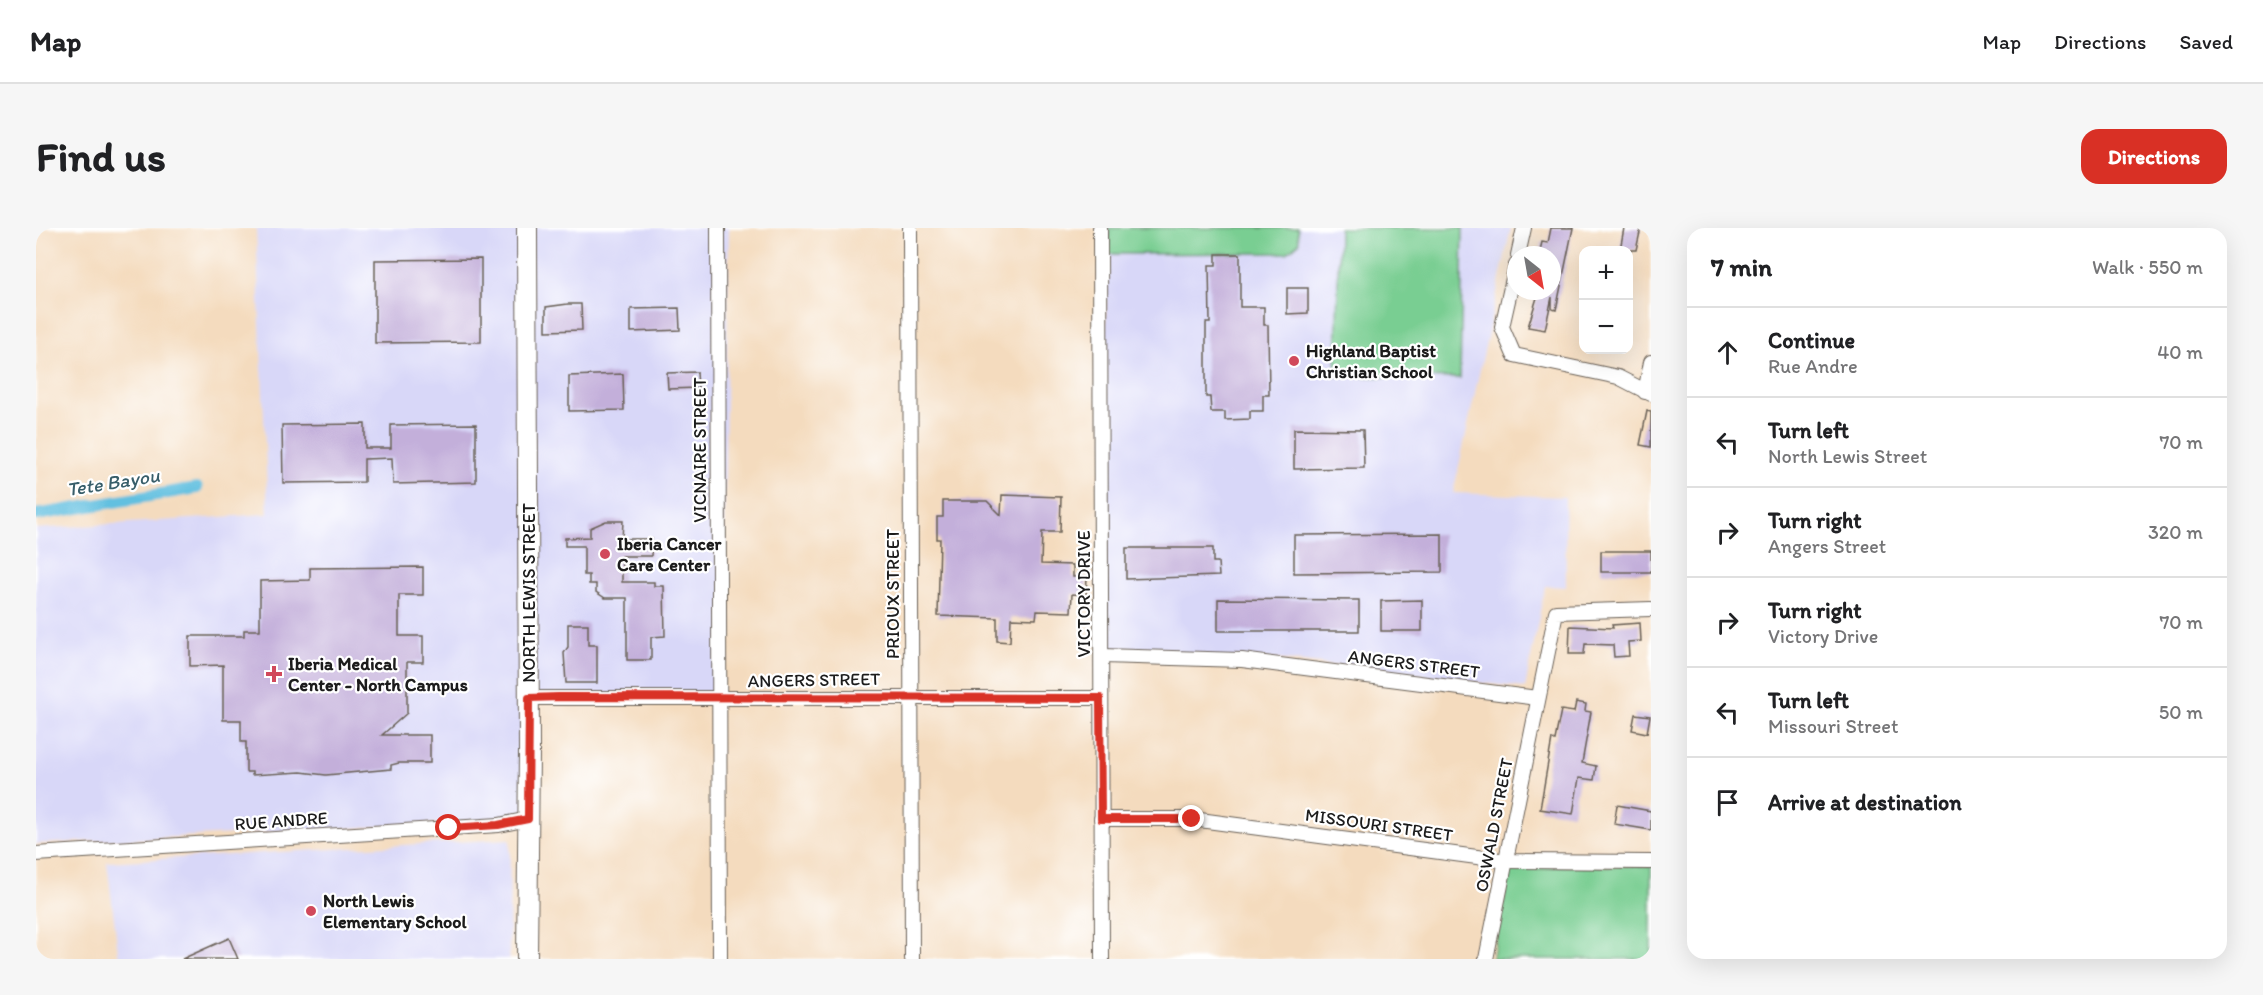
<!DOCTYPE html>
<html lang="en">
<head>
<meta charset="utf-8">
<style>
  body { margin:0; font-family:Itim,sans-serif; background:#f6f6f6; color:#202124 }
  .controls { position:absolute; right:18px; top:18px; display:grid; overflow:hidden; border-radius:12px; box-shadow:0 6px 24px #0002 }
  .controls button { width:54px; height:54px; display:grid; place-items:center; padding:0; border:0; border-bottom:2px solid #e0e0e0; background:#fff; color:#202124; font:30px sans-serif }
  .compass { position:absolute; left:1471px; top:18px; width:54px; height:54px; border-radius:50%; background:#fff; box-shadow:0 6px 24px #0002; rotate:149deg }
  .stop { position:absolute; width:18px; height:18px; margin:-14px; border:4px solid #d93025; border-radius:50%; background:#fff }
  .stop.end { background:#d93025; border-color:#fff; box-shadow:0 2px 6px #0008 }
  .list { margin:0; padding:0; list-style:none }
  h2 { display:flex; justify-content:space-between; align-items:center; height:78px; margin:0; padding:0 24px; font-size:26px }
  h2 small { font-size:20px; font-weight:400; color:#757577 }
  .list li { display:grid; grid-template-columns:39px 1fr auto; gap:18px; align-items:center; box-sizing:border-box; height:90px; padding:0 24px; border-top:2px solid #e0e0e0 }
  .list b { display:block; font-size:22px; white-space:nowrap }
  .list p { margin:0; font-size:20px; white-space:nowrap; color:#757577 }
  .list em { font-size:20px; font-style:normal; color:#757577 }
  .icon { flex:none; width:33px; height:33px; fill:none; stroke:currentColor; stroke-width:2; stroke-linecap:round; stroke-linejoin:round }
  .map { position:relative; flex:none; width:1615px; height:731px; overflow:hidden; border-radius:18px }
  header { display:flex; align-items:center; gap:36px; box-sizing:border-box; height:84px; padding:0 30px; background:#fff; border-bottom:2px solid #e0e0e0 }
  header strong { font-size:28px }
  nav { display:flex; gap:33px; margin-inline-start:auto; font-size:21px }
  .intro { display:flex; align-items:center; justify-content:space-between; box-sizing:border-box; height:144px; padding:0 36px }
  h1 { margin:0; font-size:42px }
  .button { padding:15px 27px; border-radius:18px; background:#d93025; color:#fff; font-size:21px; font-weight:700 }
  main { display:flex; gap:36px; padding:0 36px }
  aside { flex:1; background:#fff; border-radius:18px; box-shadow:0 6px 24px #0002 }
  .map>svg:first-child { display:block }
  .built { fill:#d8d7f8 }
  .green { fill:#79ce92; stroke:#4a7557; stroke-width:1.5 }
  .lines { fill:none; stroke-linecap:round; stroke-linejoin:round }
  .canal { stroke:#62c0e0; stroke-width:12 }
  .building { fill:#c3afda }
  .street-casing { stroke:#685f55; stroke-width:16 }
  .secondary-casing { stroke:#685f55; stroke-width:22 }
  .street { stroke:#fff; stroke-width:14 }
  .secondary { stroke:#fff; stroke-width:20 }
  .route { stroke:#d93025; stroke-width:8 }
  .poi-dot { fill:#d1495b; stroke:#fff; stroke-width:2 }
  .labels { text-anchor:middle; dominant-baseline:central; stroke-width:4.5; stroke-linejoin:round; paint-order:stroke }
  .poi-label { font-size:18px; font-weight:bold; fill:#1c1c1c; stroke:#fff; text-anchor:start }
  .street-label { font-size:18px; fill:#1c1c1c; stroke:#fff }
  .water-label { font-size:20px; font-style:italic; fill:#385e6a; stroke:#fff }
</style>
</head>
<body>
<header>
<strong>Map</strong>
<nav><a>Map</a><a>Directions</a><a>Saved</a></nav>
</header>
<div class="intro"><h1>Find us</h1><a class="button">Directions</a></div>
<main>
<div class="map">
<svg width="1615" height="731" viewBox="0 0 1615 731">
  <rect width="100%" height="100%" fill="#fff"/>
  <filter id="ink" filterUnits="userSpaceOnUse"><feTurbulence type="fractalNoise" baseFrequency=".0167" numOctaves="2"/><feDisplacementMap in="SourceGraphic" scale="12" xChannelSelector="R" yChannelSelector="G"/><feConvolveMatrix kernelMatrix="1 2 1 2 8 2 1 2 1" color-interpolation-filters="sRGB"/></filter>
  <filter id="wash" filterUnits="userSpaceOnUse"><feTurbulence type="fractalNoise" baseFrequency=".008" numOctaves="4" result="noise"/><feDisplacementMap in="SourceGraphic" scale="24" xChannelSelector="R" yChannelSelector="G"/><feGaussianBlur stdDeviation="1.35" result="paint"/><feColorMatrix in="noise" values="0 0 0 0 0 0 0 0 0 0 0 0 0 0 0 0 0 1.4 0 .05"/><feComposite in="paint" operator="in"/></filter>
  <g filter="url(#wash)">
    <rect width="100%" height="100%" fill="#f4dbbe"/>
    <!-- built -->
    <g class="built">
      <path d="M220 0H693L685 471 493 470 492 591 0 616V301L232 286Z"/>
      <path d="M1071 0H1475L1417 265 1529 269 1530 359 1509 358 1489 460 1249 432 1066 428Z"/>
      <path d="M474 611 473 731H83L71 634Z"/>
    </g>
    <!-- green -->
    <g class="green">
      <path d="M1073 0H1262L1263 15 1251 25 1072 26Z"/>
      <path d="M1303 0H1427L1424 150 1300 148Z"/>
      <path d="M1475 638H1615V731H1456Z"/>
    </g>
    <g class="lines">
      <!-- canal -->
      <path class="canal" d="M0 287 161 260"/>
    </g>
    <g id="blocks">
      <!-- building -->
      <g class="building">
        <path d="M1515 0H1537L1520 82 1516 81V69L1509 102 1492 99 1503 63H1516V27H1503L1506 14 1512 15Z"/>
        <path d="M1588 0H1605L1600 22H1584Z"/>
        <path d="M1180 26H1204V79H1228V97H1232L1233 167H1227V183H1214V191L1189 192V184H1175L1174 169H1170V95H1174L1173 37H1180Z"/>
        <path d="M445 31V114L339 115V32Z"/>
        <path d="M1251 60H1272V85L1251 86Z"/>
        <path d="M532 76H545L546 102 510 103V79Z"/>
        <path d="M643 80 644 102 595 104V81Z"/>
        <path d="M661 144 662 160 632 161 631 145Z"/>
        <path d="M587 146 588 182 533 183V148Z"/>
        <path d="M1611 183 1615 184V219L1604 217Z"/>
        <path d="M329 196V220H355V197L440 196V254L357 256 356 230 328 231V254L247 255 246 197Z"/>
        <path d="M1258 201 1327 202 1328 240 1258 241Z"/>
        <path d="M966 267 1025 269 1024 304H1006L1005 336 1037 337V349H1051L1050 367 1036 366 1035 384 1001 383 1000 391 975 390 974 414 961 413V390L902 388 904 311H901V289H907V273H951L965 287Z"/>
        <path d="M570 293H587L586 311H616L615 328H586V354H618V358H628L629 408 615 409V432H591V370H569L560 364V356H553V347H548V318H529V310L554 309V300Z"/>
        <path d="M1406 306V344L1258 345V307Z"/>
        <path d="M1090 320H1177V334H1182L1183 348 1090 351Z"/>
        <rect x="1565" y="323" width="50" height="21"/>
        <path d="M387 339V367H363V408H387V434H371V485L346 507H394V535H363L355 537V541L290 547 265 544 216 547V544H210V514H205V492H187V437L154 438V408H208V402H224V353L274 352V340Z"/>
        <path d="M1182 371 1323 372V403H1182Z"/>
        <path d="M1386 372V403H1345V373Z"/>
        <path d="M1604 395 1605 413 1592 414 1593 428 1578 429 1577 417 1549 416 1548 426H1533L1534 398 1577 400 1576 397Z"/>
        <path d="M532 396H552V417H561V455H530L528 425 532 419Z"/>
        <path d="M1540 474 1550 476 1549 483 1555 484 1546 535 1560 538 1558 552 1543 550 1537 586 1504 581 1516 511 1519 512 1525 482 1538 484Z"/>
        <path d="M1599 486 1614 488 1611 505 1596 502Z"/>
        <path d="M1581 577 1615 583V602L1578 596Z"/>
        <path d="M193 710 202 731H146Z"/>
      </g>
    </g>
  </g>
  <g filter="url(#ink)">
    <use href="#blocks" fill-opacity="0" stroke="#685f55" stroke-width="1.5"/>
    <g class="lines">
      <defs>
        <g id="street">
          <path d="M682 0 684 731"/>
          <path d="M874 0 876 731"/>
          <path d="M1064 0 1066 731"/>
          <path d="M1482 27 1488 0"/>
          <path d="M1480 37 1466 99 1478 127 1582 149 1615 166"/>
          <path d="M1609 164 1615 134"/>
          <path d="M1066 428 1206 432 1501 470"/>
          <path d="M493 470H1064"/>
          <path d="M1065 591H1156L1471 633 1615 634"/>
          <path d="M0 626 463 597 492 591"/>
          <path d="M1450 731 1520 384 1615 381"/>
        </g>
        <path id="secondary" d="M491 731 493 522 491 0"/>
      </defs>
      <!-- street casing -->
      <use href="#street" class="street-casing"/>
      <!-- secondary casing -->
      <use href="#secondary" class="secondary-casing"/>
      <!-- street -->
      <use href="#street" class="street"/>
      <!-- secondary -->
      <use href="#secondary" class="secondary"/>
    </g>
  </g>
  <g class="lines" filter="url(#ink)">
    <!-- route -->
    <path class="route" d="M413 600 462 597 492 591 493 470 523 469 1064 470 1065 591H1156"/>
  </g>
  <!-- markers -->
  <g class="poi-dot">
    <circle cx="1258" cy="133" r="6"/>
    <circle cx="569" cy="326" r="6"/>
    <path d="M235 437h6v6h6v6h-6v6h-6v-6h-6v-6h6z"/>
    <circle cx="275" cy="683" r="6"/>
  </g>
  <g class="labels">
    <!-- poi labels -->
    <g class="poi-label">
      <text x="1270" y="123">Highland Baptist<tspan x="1270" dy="21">Christian School</tspan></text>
      <text x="581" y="316">Iberia Cancer<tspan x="581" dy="21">Care Center</tspan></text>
      <text x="252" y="436">Iberia Medical<tspan x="252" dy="21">Center - North Campus</tspan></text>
      <text x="287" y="673">North Lewis<tspan x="287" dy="21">Elementary School</tspan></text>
    </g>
    <!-- street labels -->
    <g class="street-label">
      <text transform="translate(664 222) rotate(-90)">VICNAIRE STREET</text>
      <text transform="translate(493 365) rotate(-90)">NORTH LEWIS STREET</text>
      <text transform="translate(857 366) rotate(-90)">PRIOUX STREET</text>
      <text transform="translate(1048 366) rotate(-90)">VICTORY DRIVE</text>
      <text transform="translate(1378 436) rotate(7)">ANGERS STREET</text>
      <text transform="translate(778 452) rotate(-1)">ANGERS STREET</text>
      <text transform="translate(245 593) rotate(-4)">RUE ANDRE</text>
      <text transform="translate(1343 597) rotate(8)">MISSOURI STREET</text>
      <text transform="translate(1458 597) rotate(-79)">OSWALD STREET</text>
    </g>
    <!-- water labels -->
    <g class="water-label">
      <text transform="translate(77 254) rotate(-9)">Tete Bayou</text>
    </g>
  </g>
</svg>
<div class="controls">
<button>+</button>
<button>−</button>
</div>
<svg class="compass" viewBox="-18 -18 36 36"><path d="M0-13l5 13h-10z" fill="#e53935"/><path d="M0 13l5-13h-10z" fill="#757577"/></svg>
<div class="stop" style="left:413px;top:600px"></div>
<div class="stop end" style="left:1156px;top:591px"></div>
</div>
<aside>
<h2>7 min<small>Walk · 550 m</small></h2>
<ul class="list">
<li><svg class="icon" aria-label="ahead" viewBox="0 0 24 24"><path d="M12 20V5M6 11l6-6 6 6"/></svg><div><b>Continue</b><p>Rue Andre</p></div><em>40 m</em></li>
<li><svg class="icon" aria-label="left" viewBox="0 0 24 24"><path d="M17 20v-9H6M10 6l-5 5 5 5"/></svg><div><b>Turn left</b><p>North Lewis Street</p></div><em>70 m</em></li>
<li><svg class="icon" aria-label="right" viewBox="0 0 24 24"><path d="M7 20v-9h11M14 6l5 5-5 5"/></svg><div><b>Turn right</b><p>Angers Street</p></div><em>320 m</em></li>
<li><svg class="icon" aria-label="right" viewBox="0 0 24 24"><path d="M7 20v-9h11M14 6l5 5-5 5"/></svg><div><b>Turn right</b><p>Victory Drive</p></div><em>70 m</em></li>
<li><svg class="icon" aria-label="left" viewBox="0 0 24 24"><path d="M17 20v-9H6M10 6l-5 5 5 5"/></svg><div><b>Turn left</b><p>Missouri Street</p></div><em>50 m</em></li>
<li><svg class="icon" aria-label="arrive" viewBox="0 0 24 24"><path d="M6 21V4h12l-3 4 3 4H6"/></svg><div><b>Arrive at destination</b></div></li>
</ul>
</aside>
</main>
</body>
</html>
